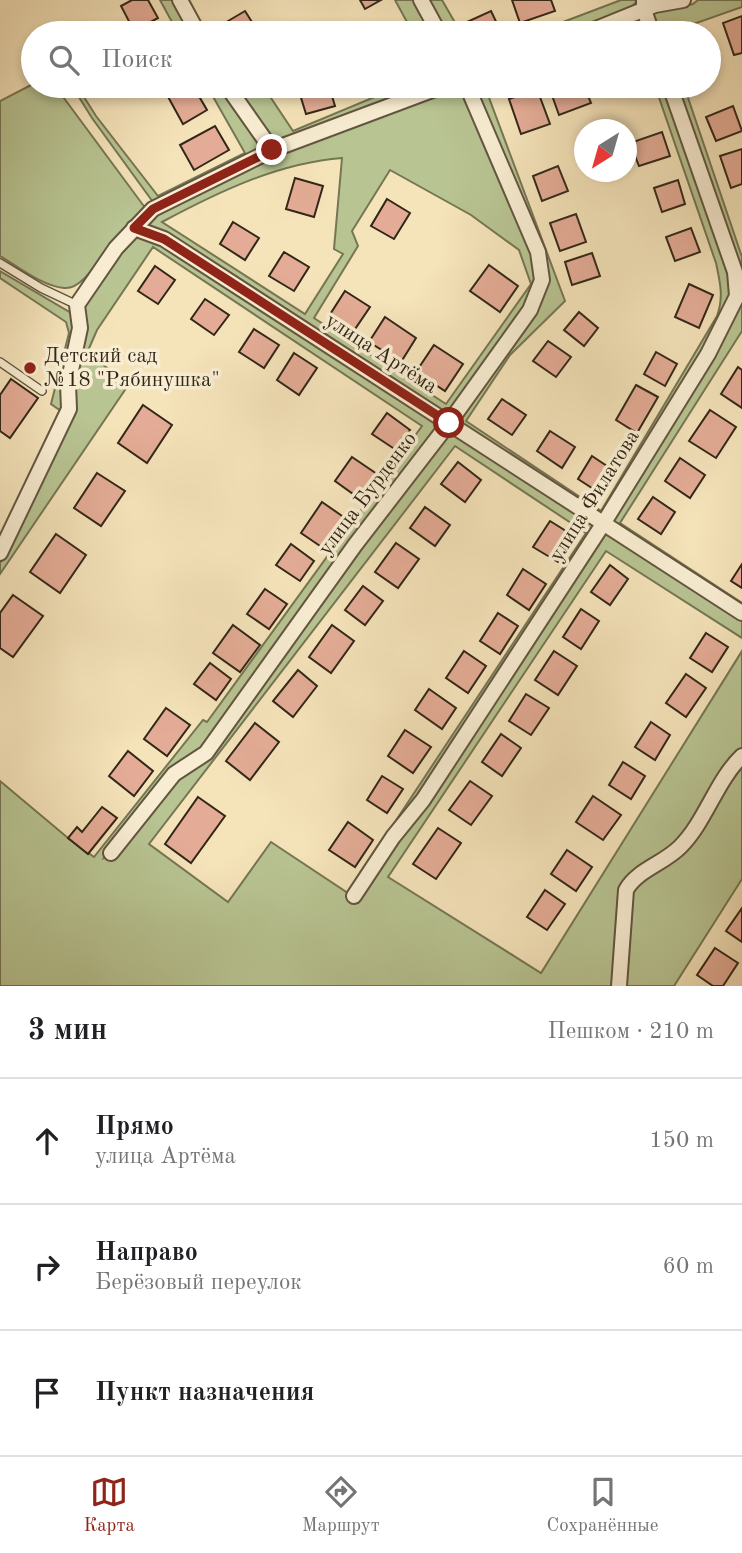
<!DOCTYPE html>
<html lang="ru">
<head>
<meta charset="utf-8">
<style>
  body { margin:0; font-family:"Old Standard TT",serif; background:#f6f6f6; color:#202124 }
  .compass { position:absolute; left:574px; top:119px; width:63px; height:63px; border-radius:50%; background:#fff; box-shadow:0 4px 10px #0003; rotate:217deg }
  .stop { position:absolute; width:21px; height:21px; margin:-16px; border:5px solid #8f2418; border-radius:50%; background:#fff }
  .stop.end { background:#8f2418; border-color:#fff; box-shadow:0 2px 7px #0008 }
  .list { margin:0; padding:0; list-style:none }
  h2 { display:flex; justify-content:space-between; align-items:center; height:91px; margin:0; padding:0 28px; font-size:30px }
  h2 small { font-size:23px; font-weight:400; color:#757577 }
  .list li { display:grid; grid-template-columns:46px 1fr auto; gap:21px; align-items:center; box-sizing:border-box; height:126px; padding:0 28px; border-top:2px solid #e0e0e0 }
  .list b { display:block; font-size:26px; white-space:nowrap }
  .list p { margin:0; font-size:23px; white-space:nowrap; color:#757577 }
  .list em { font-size:23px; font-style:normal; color:#757577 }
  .icon { flex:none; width:38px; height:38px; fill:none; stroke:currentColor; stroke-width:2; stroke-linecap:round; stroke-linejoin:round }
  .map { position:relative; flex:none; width:742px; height:986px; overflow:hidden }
  .search { position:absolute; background:#fff; box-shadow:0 4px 10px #0003; left:21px; right:21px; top:21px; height:77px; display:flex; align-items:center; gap:18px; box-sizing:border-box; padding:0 24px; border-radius:38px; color:#757577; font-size:26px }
  .sheet { height:469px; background:#fff }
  nav { display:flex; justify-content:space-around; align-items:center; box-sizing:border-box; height:98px; border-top:2px solid #e0e0e0; background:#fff; font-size:19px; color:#757577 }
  nav a { display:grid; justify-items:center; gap:4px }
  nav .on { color:#8f2418 }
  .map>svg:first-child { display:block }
  .green { fill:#b8c492; stroke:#757654; stroke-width:2; fill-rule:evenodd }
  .building { fill:#e4ac96; stroke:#322717; stroke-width:2 }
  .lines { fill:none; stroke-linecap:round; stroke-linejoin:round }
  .service-casing { stroke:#635640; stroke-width:10 }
  .minor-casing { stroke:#635640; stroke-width:18 }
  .service { stroke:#f8edd2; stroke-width:7 }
  .minor { stroke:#f8edd2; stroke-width:14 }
  .route { stroke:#8f2418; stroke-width:9 }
  .poi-dot { fill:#8f2418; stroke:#f8edd2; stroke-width:2.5 }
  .labels { text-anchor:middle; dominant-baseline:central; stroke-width:7; stroke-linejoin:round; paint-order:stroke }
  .street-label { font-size:21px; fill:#322717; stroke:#f8edd2 }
  .poi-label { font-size:21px; fill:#322717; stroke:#f8edd2; text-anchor:start }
</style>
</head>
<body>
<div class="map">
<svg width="742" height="986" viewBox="0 0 742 986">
  <rect width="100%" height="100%" fill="#f5e3ba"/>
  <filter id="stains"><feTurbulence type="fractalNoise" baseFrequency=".00286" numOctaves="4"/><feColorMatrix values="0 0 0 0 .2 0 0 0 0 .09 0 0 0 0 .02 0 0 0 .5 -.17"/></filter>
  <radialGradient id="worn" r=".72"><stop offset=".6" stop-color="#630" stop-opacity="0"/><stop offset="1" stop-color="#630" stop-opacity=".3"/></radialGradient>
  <!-- green -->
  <g class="green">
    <path d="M160 0H175L193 33H178Z"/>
    <path d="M395 0H416L434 33H413Z"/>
    <path d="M426 0H442L461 33H444Z"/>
    <path d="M621 0H638L627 12 574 33H534Z"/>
    <path d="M698 0H742V7L668 33H657L652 18 655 11 693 4Z"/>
    <path d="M33 84V86H55L146 209C134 220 121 232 111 244 100 257 83 290 64 288 42 286 19 267 0 256V101Z"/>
    <path d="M72 86H77L96 116 158 196 245 153 207 86H221L256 136 258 146 254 154 153 202 92 118Z"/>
    <path d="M232 86H263L293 131 401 86H429L296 136 278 139 267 135Z"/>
    <path d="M462 86 532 252 536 279 526 305 447 416 147 227V221L156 213 275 155 451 87ZM342 158 334 249 343 254 305 314 162 222C218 192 278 163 342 158ZM390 170 471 215 519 250 531 284 446 404 314 318 358 246 352 231Z"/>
    <path d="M472 86H514L488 95 565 301 510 355 466 421 601 511 717 316C724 297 720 282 716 263L655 86H665L732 273 733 296 704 354 599 516 455 421 546 281Z"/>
    <path d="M675 86H684L742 257V331L620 523 742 603V609L611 525 610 519 741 299Z"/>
    <path d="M141 237 161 244 433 421 436 425 434 433 203 749 170 769 104 858 116 854 176 779 209 757 359 548 449 434 454 433 592 524 594 530 601 534 607 532 742 617V638L606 551 388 877 541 973 742 651V748L735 754 678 842 660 857 629 875 621 890 614 986H0V781L68 838 94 857 203 720 207 722 422 426 153 247 97 330 87 353 129 384 0 574V563L8 552 72 382 81 306 101 274 132 239ZM455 446 586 533 348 893 271 842 228 902 149 844Z"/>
    <path d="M0 271 71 313 75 327 61 411 51 404 69 333 66 322 0 278Z"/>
    <path d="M742 765V879L674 986H624L632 892C644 872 672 867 688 849 708 824 724 792 742 765Z"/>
  </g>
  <!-- building -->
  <g class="building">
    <path d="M132 0H148L158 18 134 31 121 6Z"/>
    <path d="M360 0H381L365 9Z"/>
    <path d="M512 0H551L555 11 520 23Z"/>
    <path d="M245 11 257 30 252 33H228L223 24Z"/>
    <path d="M491 11 500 30 494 33H473L467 22Z"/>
    <path d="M742 16V53L734 55 723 23Z"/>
    <path d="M183 86H193L207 110 183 124 167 95Z"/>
    <path d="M306 86H329L335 106 306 114 298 88Z"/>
    <path d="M552 86H584L591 103 559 115 549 87Z"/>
    <path d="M537 89 550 124 521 134 509 99Z"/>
    <path d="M733 106 742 131 716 141 706 117Z"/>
    <path d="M215 126 229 150 194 170 180 145Z"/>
    <path d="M662 132 670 156 639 166 630 143Z"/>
    <path d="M742 149V184L731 188 720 156Z"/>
    <path d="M558 166 568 191 542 201 533 176Z"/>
    <path d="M295 178 323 186 314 217 286 209Z"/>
    <path d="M678 180 685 204 662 212 654 188Z"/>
    <path d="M387 199 410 213 394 239 371 226Z"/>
    <path d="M576 214 586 242 560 251 550 223Z"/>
    <path d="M233 222 259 238 245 260 220 244Z"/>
    <path d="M691 228 700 252 675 261 666 237Z"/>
    <path d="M284 252 309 267 294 291 269 276Z"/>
    <path d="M592 253 600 276 572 285 565 262Z"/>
    <path d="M489 265 518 286 500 312 470 291Z"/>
    <path d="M155 266 175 280 158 304 138 291Z"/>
    <path d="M689 284 713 295 699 328 675 317Z"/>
    <path d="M345 291 370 307 353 332 329 316Z"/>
    <path d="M205 299 229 315 214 335 191 319Z"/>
    <path d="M579 312 598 328 584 346 564 330Z"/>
    <path d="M385 317 416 338 401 362 369 342Z"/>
    <path d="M254 329 279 345 264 368 239 352Z"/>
    <path d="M548 341 571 357 556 377 533 361Z"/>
    <path d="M434 345 463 364 445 391 416 372Z"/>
    <path d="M656 352 677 364 665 386 644 374Z"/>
    <path d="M294 353 317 368 299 395 277 380Z"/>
    <path d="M738 367 742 370V408L721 394Z"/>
    <path d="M11 379 38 398 10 438 0 431V395Z"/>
    <path d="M636 385 658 397 637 433 616 420Z"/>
    <path d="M502 399 526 415 512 435 488 419Z"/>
    <path d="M143 405 172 425 147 463 118 443Z"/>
    <path d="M710 410 736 427 716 458 689 441Z"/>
    <path d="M387 413 410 430 396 450 372 434Z"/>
    <path d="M550 431 575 447 562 468 537 451Z"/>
    <path d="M592 456 616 472 601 494 578 479Z"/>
    <path d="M352 457 377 474 360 499 335 481Z"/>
    <path d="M680 458 705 475 690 498 665 481Z"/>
    <path d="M458 462 481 480 465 502 441 484Z"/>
    <path d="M97 473 125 491 101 526 74 508Z"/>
    <path d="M653 497 675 512 661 534 638 519Z"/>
    <path d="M322 502 345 518 323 548 301 533Z"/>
    <path d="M425 507 450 525 435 546 410 528Z"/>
    <path d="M550 521 574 536 558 562 533 547Z"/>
    <path d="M56 534 86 555 60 593 30 572Z"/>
    <path d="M396 543 419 559 398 588 375 572Z"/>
    <path d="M291 544 314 561 300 581 276 565Z"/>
    <path d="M742 564V588L731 581Z"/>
    <path d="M610 565 628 579 610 605 591 592Z"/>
    <path d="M523 569 546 584 529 610 507 595Z"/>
    <path d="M363 586 383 601 365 625 345 610Z"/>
    <path d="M265 589 287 604 269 629 247 614Z"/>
    <path d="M13 595 43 616 13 657 0 648V613Z"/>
    <path d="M581 609 599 621 581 649 563 637Z"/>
    <path d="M498 613 518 626 500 654 480 641Z"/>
    <path d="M233 625 260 645 240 672 213 653Z"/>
    <path d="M332 625 354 641 331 673 309 657Z"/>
    <path d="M706 633 728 647 712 672 690 658Z"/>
    <path d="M464 651 486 666 468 693 446 678Z"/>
    <path d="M554 651 577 666 558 695 535 680Z"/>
    <path d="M210 663 231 679 216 700 194 684Z"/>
    <path d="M298 670 317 686 293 717 273 701Z"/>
    <path d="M686 674 706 688 686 717 666 703Z"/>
    <path d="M429 689 456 708 442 729 415 710Z"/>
    <path d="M526 694 549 708 531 735 509 721Z"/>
    <path d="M166 708 190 725 167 756 144 739Z"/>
    <path d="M651 722 670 735 655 760 635 747Z"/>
    <path d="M255 723 279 742 250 780 226 761Z"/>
    <path d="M405 730 431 747 413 773 388 756Z"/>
    <path d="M501 734 521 748 502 776 482 762Z"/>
    <path d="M128 751 153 771 134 796 109 776Z"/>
    <path d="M623 762 645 776 631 799 609 785Z"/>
    <path d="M382 776 403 789 387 813 367 800Z"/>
    <path d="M470 781 492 796 471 825 449 810Z"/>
    <path d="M593 796 621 815 603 840 576 822Z"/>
    <path d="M198 797 225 816 191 863 165 844Z"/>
    <path d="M102 807 117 818 88 854 68 838 77 827 82 832Z"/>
    <path d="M348 822 373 840 355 867 329 850Z"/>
    <path d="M438 828 461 843 436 879 413 864Z"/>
    <path d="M567 850 592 867 576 891 551 874Z"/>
    <path d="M545 890 565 904 547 930 527 917Z"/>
    <path d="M742 908V942L726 931Z"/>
    <path d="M715 948 738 963 723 986H713L697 975Z"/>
  </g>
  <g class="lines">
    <defs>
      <g id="service">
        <path d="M0 263 41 288 77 305"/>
        <path d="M0 362 42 391"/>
      </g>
      <g id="minor">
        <path d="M180 0 198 33"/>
        <path d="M421 0 439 33"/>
        <path d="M644 1V10L652 33"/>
        <path d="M586 33 655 5 683 0"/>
        <path d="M227 86 272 150"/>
        <path d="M134 228 164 239 742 613"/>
        <path d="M0 553 69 409 68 384 80 328 77 305 116 248 153 209 272 150 443 86"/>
        <path d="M111 853 174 774 206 753 355 545 449 423 530 310 542 280 538 252 467 86"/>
        <path d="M354 896 393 837 423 800 603 524 708 354 737 296 735 272 670 86"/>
        <path d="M619 986 626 890C637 870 663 864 680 847 706 821 716 781 742 756"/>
      </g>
    </defs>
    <!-- service casing -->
    <use href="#service" class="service-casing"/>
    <!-- minor casing -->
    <use href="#minor" class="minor-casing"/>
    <!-- service -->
    <use href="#service" class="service"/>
    <!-- minor -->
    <use href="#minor" class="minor"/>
  </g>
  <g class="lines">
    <!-- route -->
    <path class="route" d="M272 150 153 209 134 228 164 239 449 423"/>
  </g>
  <!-- markers -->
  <circle class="poi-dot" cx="30" cy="368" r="7"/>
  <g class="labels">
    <!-- street labels -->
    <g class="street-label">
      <text transform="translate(381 354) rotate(33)">улица Артёма</text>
      <text transform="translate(368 494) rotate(-53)">улица Бурденко</text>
      <text transform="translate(595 496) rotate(-58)">улица Филатова</text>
    </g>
    <!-- poi labels -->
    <g class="poi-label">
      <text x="44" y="356">Детский сад<tspan x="44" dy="24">№18 "Рябинушка"</tspan></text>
    </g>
  </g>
  <rect width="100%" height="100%" filter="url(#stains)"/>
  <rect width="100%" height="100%" fill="url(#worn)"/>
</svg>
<svg class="compass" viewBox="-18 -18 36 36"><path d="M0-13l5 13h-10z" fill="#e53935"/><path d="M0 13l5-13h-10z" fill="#757577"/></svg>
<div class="stop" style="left:449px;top:423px"></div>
<div class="stop end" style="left:272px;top:150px"></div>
<div class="search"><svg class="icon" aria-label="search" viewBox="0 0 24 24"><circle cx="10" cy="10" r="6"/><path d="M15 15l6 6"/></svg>Поиск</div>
</div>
<section class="sheet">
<h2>3 мин<small>Пешком · 210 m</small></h2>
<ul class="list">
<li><svg class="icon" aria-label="ahead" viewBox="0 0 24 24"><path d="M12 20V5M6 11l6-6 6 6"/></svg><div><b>Прямо</b><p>улица Артёма</p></div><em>150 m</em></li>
<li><svg class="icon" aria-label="right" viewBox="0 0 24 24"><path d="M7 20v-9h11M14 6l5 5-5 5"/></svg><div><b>Направо</b><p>Берёзовый переулок</p></div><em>60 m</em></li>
<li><svg class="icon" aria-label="arrive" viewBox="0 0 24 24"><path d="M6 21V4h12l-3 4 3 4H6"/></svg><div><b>Пункт назначения</b></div></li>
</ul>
</section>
<nav>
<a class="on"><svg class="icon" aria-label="map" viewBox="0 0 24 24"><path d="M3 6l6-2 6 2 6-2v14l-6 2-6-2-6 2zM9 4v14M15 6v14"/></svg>Карта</a>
<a><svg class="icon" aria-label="directions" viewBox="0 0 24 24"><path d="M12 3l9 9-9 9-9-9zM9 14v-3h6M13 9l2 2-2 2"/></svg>Маршрут</a>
<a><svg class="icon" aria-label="saved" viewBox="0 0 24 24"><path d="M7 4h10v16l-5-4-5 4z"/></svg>Сохранённые</a>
</nav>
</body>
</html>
